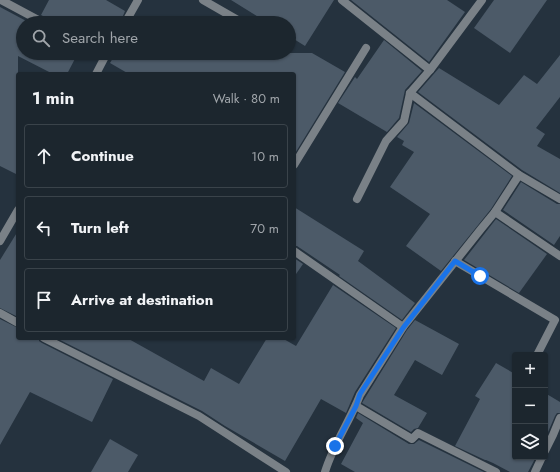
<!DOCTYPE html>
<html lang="en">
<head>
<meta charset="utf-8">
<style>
  body { margin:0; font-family:Jost,sans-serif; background:#252e36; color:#f1f3f6 }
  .controls { position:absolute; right:12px; bottom:12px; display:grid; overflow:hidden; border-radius:4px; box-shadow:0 1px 3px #0004 }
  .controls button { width:36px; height:36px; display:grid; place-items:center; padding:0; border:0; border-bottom:1px solid #3a434a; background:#1c262e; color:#f1f3f6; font:20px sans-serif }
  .stop { position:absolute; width:12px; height:12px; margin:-9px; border:3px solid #1a73e8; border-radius:50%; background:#fff }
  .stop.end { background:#1a73e8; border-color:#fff; box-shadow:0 1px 4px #0008 }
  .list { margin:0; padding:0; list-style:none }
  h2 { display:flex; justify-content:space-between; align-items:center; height:52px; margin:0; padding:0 16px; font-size:17px }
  h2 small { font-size:13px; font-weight:400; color:#a0a5aa }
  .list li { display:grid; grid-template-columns:26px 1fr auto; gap:12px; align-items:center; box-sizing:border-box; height:64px; margin:0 8px 8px; padding:0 8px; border:1px solid #3a434a; border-radius:4px }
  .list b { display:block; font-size:15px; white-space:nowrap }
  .list em { font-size:13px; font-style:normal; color:#a0a5aa }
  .icon { flex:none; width:22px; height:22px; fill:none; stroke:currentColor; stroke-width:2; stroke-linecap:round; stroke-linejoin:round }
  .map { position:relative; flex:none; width:560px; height:472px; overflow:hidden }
  .search { position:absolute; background:#1c262e; box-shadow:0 1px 3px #0004; left:16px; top:16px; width:280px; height:44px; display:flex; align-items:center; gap:10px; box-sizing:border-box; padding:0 14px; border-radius:22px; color:#a0a5aa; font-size:15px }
  .panel { position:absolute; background:#1c262e; box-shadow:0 1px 3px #0004; left:16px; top:72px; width:280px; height:268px; border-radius:4px }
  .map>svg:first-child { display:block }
  .building { fill:#4c5a68 }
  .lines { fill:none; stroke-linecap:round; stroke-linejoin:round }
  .service { stroke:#7a8187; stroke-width:8 }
  .minor { stroke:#7a8187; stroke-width:8 }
  .route { stroke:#1a73e8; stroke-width:5 }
</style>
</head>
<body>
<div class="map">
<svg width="560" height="472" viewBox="0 0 560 472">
  <rect width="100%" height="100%" fill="#25323e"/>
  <!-- building -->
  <g class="building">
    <path d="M49 0H106L125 11 120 23H49L47 18 41 15Z"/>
    <path d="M231 0H334L305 46 289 36V23H268Z"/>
    <path d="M351 0H447L465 12 429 62Z"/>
    <path d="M494 0H547L510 53 474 28Z"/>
    <path d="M0 7 30 23H23V53H78L67 74H53L18 56V175L0 166Z"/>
    <path d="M384 40 422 71 405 90 399 118 387 132 338 103 355 77 357 79Z"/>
    <path d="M116 53H312L345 72 294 155V74H129L110 63Z"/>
    <path d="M560 55V97L536 128 545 134 537 146 560 159V193L522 170 418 92 439 68 499 105 524 75 537 84Z"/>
    <path d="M414 103 512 176 491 209 441 271 406 246 430 214 390 187 414 152 402 145 404 141 397 137 409 123Z"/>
    <path d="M521 182 557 204H560V236L554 245 503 210Z"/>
    <path d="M294 207 364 251 358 261 415 303 402 320 339 276 340 275 297 246H294Z"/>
    <path d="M496 219 547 254 519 293 464 260Z"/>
    <path d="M18 231V317L0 308V260Z"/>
    <path d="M294 258 303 264 294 277Z"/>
    <path d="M333 285 396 328 355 392 346 413 321 399 285 461 225 426 202 411 56 338H127L204 381 211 368 239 384 267 338H282L296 346Z"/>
    <path d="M0 319 18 328V338H39V341L42 343 113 379 92 422 30 392 0 445Z"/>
    <path d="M415 320 459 344 442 375 415 360 394 395 427 413 418 428 414 429 411 432 362 403 365 398 407 330Z"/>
    <path d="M496 363 515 374V457H536L528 472H510L493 463 486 460H485L455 446 480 399 475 396Z"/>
    <path d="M545 393 560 402V413H557L555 416 545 439Z"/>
    <path d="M358 413 409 444H414L419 440 484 472H355L341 464 363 423 356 418Z"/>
    <path d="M110 439 138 455 128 472H91Z"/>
  </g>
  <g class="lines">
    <!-- service -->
    <g class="service">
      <path d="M1 0 44 23"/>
      <path d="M203 0 243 23"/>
      <path d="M342 0 430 70"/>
      <path d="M410 93 519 175 560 199"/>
      <path d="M294 165 366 48"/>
      <path d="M357 199 386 141 404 121 410 93 430 70 482 0"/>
      <path d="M495 212 560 256"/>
      <path d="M294 251 403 327"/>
      <path d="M455 261 555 320 537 355"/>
      <path d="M0 313 18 323"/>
      <path d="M44 338 199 416 286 472"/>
      <path d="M356 406 412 439 418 433 496 472"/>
      <path d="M545 451 553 435 560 418"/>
      <path d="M535 472 542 457"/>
    </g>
    <!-- minor -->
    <g class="minor">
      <path d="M125 23 138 0"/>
      <path d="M96 74 107 53"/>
      <path d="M0 241 18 210"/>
      <path d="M325 472C333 445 350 421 360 395L403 327 481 229 495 212 519 175"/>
    </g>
  </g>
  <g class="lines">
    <!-- route -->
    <path class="route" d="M335 446 356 406 360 394 403 328 455 261 480 276"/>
  </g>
</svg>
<div class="controls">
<button>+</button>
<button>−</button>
<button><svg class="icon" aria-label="layers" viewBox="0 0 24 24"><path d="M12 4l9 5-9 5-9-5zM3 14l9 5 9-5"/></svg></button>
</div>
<div class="stop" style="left:480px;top:276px"></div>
<div class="stop end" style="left:335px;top:446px"></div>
<div class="search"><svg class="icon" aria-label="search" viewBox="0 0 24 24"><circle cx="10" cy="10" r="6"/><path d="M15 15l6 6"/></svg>Search here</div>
<section class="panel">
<h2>1 min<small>Walk · 80 m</small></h2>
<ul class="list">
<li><svg class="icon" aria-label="ahead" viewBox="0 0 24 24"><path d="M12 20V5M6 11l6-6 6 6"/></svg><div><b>Continue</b></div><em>10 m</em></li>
<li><svg class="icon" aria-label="left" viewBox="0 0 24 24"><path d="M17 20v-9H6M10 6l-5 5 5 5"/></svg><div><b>Turn left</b></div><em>70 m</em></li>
<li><svg class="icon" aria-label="arrive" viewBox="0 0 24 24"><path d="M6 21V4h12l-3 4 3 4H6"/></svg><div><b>Arrive at destination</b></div></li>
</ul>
</section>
</div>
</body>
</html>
